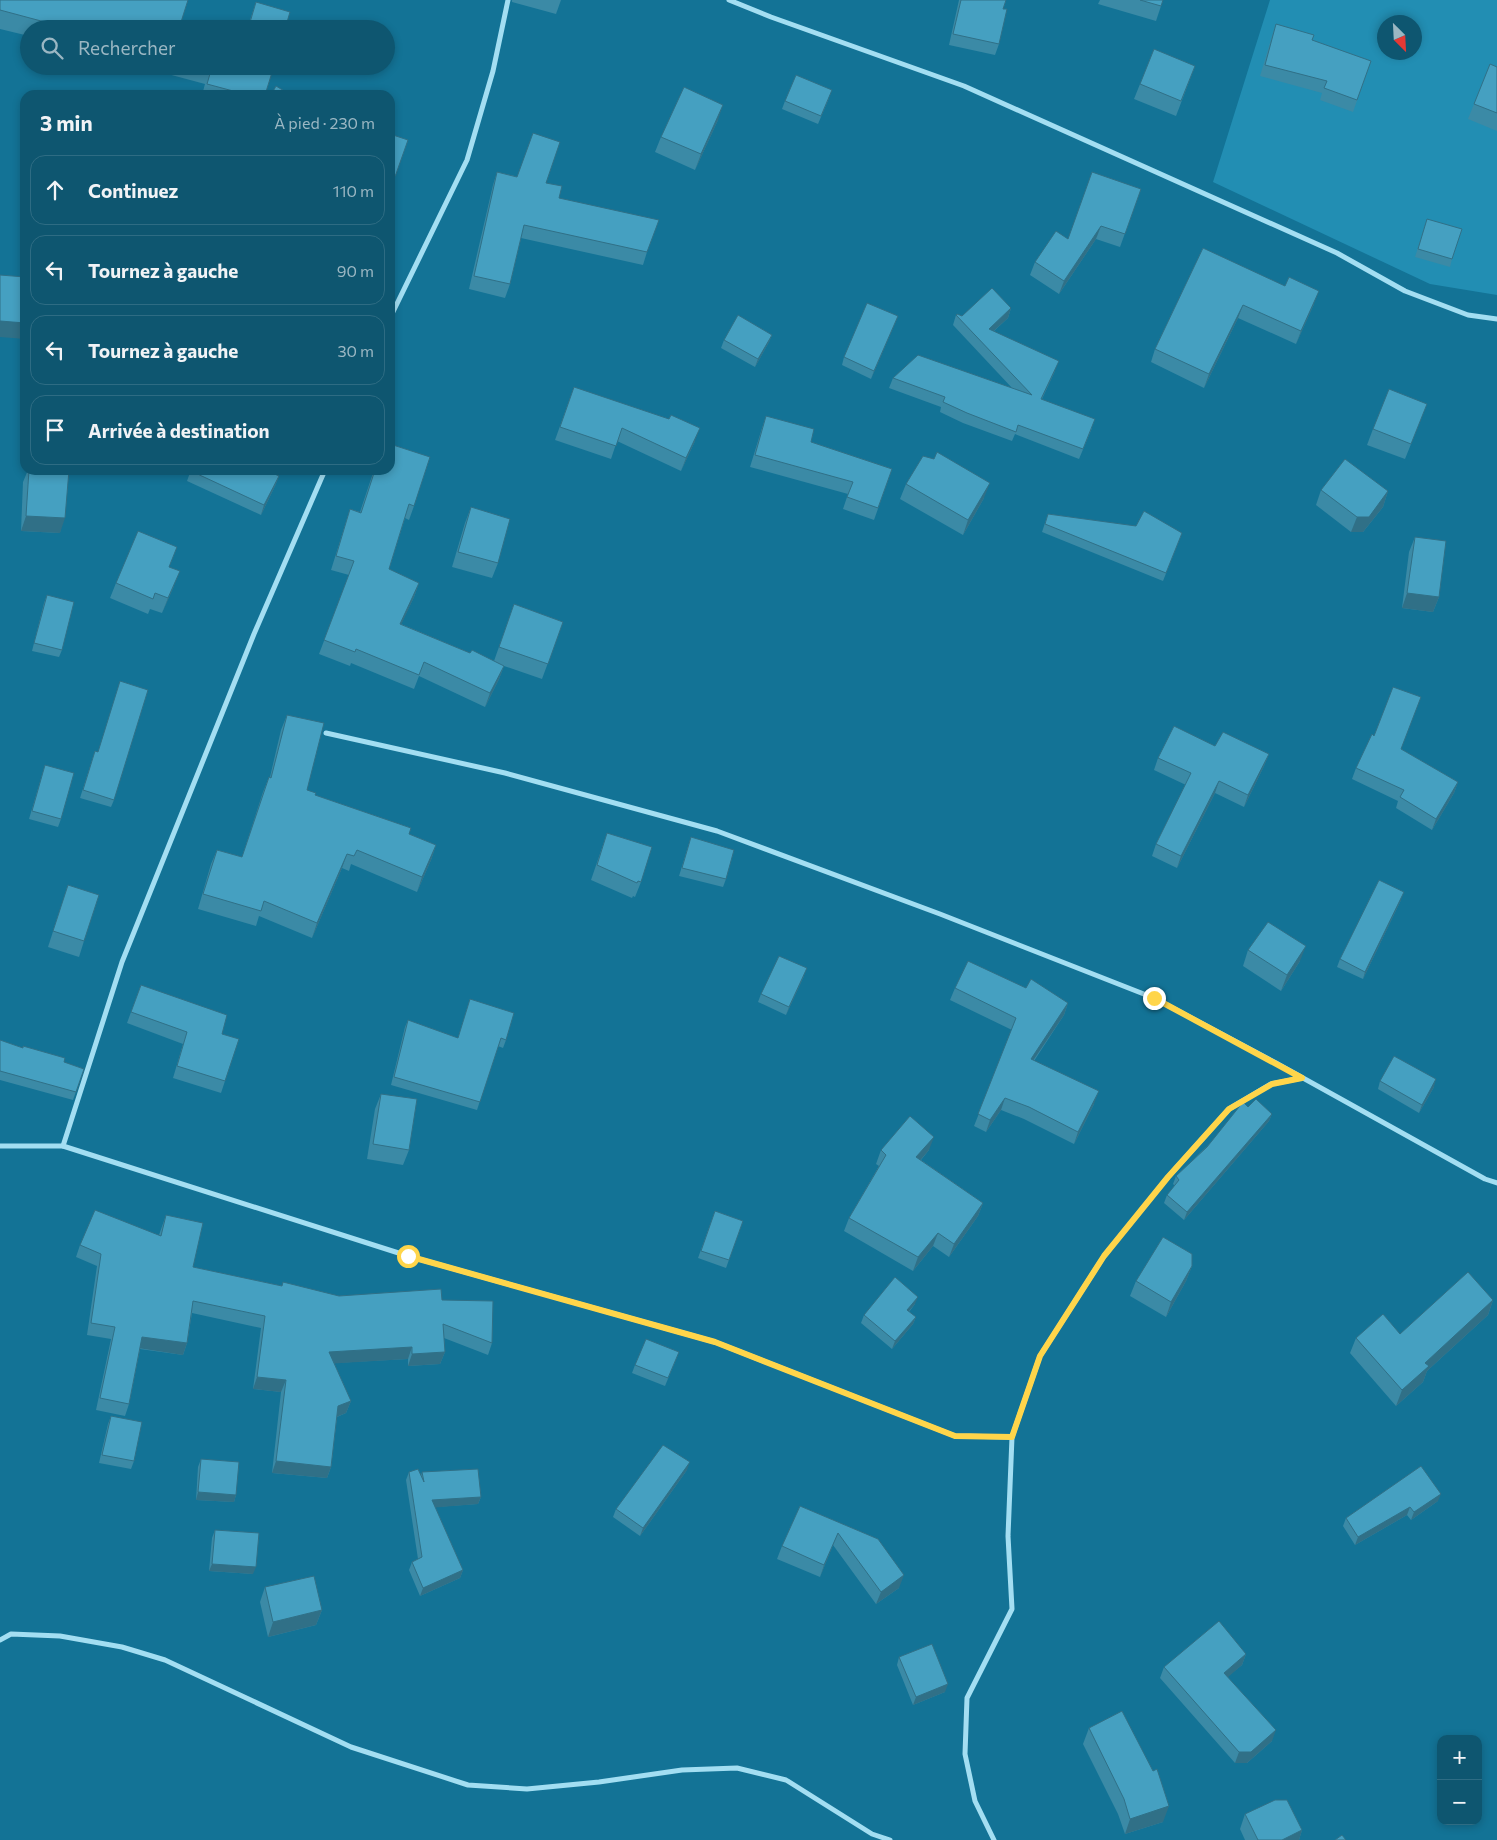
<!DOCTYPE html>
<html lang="fr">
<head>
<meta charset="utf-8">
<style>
  body { margin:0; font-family:Commissioner,sans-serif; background:#1c5f78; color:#f1f3f6 }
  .controls { position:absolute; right:15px; bottom:15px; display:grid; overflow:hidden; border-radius:10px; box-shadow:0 2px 8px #0003 }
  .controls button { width:45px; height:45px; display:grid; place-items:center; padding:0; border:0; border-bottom:1px solid #2e6c83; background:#0e5670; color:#f1f3f6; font:25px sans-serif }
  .compass { position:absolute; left:1377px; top:15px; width:45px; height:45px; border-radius:50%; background:#0e5670; box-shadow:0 2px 8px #0003; rotate:156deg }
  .stop { position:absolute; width:15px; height:15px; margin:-11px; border:4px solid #ffd54a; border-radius:50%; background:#fff }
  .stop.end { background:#ffd54a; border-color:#fff; box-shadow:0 1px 5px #0008 }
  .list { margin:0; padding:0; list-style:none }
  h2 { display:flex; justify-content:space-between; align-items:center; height:65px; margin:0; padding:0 20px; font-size:21px }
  h2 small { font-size:16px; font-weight:400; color:#9bb7c3 }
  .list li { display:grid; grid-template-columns:32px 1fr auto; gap:15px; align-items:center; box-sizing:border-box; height:70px; margin:0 10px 10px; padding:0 10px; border:1px solid #2e6c83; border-radius:15px }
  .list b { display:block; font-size:19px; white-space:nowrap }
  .list em { font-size:16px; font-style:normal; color:#9bb7c3 }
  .icon { flex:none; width:28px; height:28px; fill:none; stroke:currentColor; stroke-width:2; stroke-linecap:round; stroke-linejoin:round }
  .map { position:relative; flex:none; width:1497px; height:1840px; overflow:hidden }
  .search { position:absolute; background:#0e5670; box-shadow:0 2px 8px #0003; left:20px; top:20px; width:375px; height:55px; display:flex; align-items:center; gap:12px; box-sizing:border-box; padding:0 18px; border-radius:28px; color:#9bb7c3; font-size:19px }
  .panel { position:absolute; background:#0e5670; box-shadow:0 2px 8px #0003; left:20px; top:90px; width:375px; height:385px; border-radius:15px }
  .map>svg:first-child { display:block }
  .green { fill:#228eb3; fill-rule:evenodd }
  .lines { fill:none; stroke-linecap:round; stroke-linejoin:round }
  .minor { stroke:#a3def2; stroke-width:5 }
  .wall { fill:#3b8aa6 }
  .shaded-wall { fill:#307087 }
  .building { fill:#45a0c1; stroke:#307087 }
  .route { stroke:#ffd54a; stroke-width:6 }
</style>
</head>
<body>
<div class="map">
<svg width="1497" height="1840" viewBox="0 0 1497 1840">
  <rect width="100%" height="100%" fill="#137396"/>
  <!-- green -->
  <path class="green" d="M1270 0H1497V295L1430 284 1213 182ZM1384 22H1414V52H1384Z"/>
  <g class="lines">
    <!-- minor -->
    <g class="minor">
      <path d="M729 0 771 17 964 86 1337 253 1405 291 1468 315 1497 319"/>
      <path d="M390 318 467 160 493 71 508 0"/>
      <path d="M326 733 505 773 717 831 940 914 1154 998 1276 1063 1485 1179 1497 1183"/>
      <path d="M0 1146H63L408 1256 715 1342 955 1436 1012 1437"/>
      <path d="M63 1146 122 962 254 634 325 470"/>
      <path d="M0 1640 11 1634 60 1636 122 1647 165 1660 351 1747 468 1785 527 1789 599 1782 682 1770 737 1768 786 1780 872 1834 890 1840"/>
      <path d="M994 1840 975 1801 965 1754 967 1698 1012 1609 1008 1536 1012 1437 1040 1356 1104 1256 1168 1177 1229 1109 1271 1084 1302 1078"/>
    </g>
  </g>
  <!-- wall -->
  <g class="wall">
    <path d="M0 0 181 22 207 29H29V36L0 29Z"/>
    <path d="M512 0H561L556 14 512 2Z"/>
    <path d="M959 0H1006L1003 9 999 44 995 55 949 45Z"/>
    <path d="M1100 0H1163L1156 21 1098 4Z"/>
    <path d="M256 2 285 29H247Z"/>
    <path d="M1276 24 1312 40 1371 61 1353 112 1320 100 1322 93 1260 76 1272 36Z"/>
    <path d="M138 66H274L265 95H202L205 84Z"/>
    <path d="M1195 66 1176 116 1134 99 1140 84Z"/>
    <path d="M1497 67V131L1468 119 1474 104Z"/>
    <path d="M829 98 818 124 782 109 785 101Z"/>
    <path d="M718 120 695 170 655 152 661 137Z"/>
    <path d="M497 172 546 183 559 198 647 252 643 265 521 238 510 284 505 298 469 289 493 185Z"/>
    <path d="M1141 189 1120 247 1096 239 1059 294 1030 275 1035 262Z"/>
    <path d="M1427 219 1452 259 1450 267 1415 257Z"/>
    <path d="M1203 248 1314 304 1296 344 1238 318 1204 388 1151 362 1155 349Z"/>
    <path d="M1011 308 1008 318 994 331 1055 371 1042 399 1092 428 1079 459 1015 434 1012 441 963 423 940 412 941 407 889 388 893 378 1013 389 953 325 956 315 962 316Z"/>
    <path d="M898 316 871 379 842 365 844 357Z"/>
    <path d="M772 335 769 342 755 367 721 348 724 340Z"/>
    <path d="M574 387 695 441 681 471 617 441 611 459 555 440Z"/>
    <path d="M766 416 811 442 892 469 874 520 843 509 848 494 750 467 762 428Z"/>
    <path d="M1421 419 1405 459 1367 445 1373 429Z"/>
    <path d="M28 470H69L60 533 21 531 23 482Z"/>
    <path d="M191 470 279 476 275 486 261 515 187 481Z"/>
    <path d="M374 470H390L414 506 409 520 405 518 389 569 419 583 414 597 401 624 470 653 494 661 514 604 563 622 542 679 504 666 499 679 485 707 419 676 414 689 351 663 350 666 319 654 349 575 331 570 350 509 360 512Z"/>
    <path d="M906 484 984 498 963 535 900 499Z"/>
    <path d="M1321 490 1388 491 1383 507 1363 532H1351L1316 505Z"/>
    <path d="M471 507 498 563 492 578 452 567 465 523Z"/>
    <path d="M1048 514 1182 533 1163 581 1042 532Z"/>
    <path d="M1415 537 1439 597 1433 612 1402 608 1409 552Z"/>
    <path d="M170 567 174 586 162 613 150 609 148 614 110 598 116 583Z"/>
    <path d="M47 595 62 650 59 657 32 651 44 603Z"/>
    <path d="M287 715 307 790 315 795 411 828 409 834 436 845 431 860 417 892 351 864 349 871 342 868 312 938 259 916 256 926 198 909 211 864 217 850 242 857 263 792 269 777H270L281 730Z"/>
    <path d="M1215 746 1269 754 1264 766 1244 807 1215 793 1177 868 1152 856 1156 844 1186 785 1154 770 1158 758Z"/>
    <path d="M1401 749 1458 782 1454 793 1432 830 1396 808 1398 801 1352 779 1356 768Z"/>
    <path d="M95 751 97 752 114 800 111 807 80 798Z"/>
    <path d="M45 765 61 819 58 827 29 819Z"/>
    <path d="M607 833 641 882 635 897 633 896 632 898 591 880Z"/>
    <path d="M691 837 726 879 723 887 679 876Z"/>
    <path d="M68 885 84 941 79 957 48 947Z"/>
    <path d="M1401 900 1363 979 1337 967 1340 959Z"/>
    <path d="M1248 950 1300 961 1281 991 1243 966Z"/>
    <path d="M804 976 786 1015 758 1002 761 994Z"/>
    <path d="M141 985 222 1034 225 1081 221 1093 173 1078 183 1044 127 1023Z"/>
    <path d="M955 988H1026L1068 1003 1064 1015 1034 1061 1094 1104 1074 1144 1024 1119 1001 1110 986 1132 974 1126 1012 1030 950 1000Z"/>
    <path d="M470 999 506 1040 503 1048 498 1046 477 1110 391 1085 405 1027 408 1020 458 1038Z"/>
    <path d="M0 1040 84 1069 73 1100 0 1080Z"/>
    <path d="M1380 1081 1434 1087 1419 1113 1378 1089Z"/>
    <path d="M381 1094 409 1150 403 1165 367 1159 375 1109Z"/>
    <path d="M1248 1107 1272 1114 1269 1121 1184 1220 1164 1203 1167 1195 1175 1186 1173 1184 1176 1176Z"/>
    <path d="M881 1150H929L921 1160 983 1203 978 1216 949 1257 933 1246 913 1271 844 1231 849 1218 879 1166 876 1164Z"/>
    <path d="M715 1211 743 1221 726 1268 698 1258Z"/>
    <path d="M166 1215 193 1267 282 1286 339 1296 442 1300 492 1343 488 1355 444 1338 445 1352 440 1364 408 1366V1359L334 1363 351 1401 346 1413 337 1417 331 1467 327 1478 272 1473 281 1392 253 1389 261 1328 192 1313 187 1343 183 1355 140 1349 129 1404 125 1416 96 1410 111 1339 87 1335 97 1266 76 1257 80 1245 159 1235Z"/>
    <path d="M1192 1266 1186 1281 1166 1317 1130 1296 1136 1281Z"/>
    <path d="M1493 1300 1488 1315 1427 1371 1423 1382 1396 1406 1350 1353 1356 1338 1400 1334Z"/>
    <path d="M915 1304 909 1312 916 1317 913 1324 892 1349 861 1323 864 1315Z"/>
    <path d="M679 1352 665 1386 632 1373 635 1365Z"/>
    <path d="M111 1416 134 1461 131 1469 99 1463 108 1424Z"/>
    <path d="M201 1459 236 1495 234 1502 196 1500 198 1467Z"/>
    <path d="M687 1470 640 1536 613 1517 616 1509Z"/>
    <path d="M409 1472 421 1476 422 1472 481 1497 478 1504 435 1507 463 1570 460 1578 420 1596 409 1570 412 1562 418 1559 406 1480Z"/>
    <path d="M1438 1501 1411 1520 1407 1515 1355 1545 1343 1526 1346 1518Z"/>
    <path d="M800 1506 878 1539 899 1588 876 1604 833 1545 820 1577 777 1559 782 1546Z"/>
    <path d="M215 1530 253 1574 209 1571 212 1538Z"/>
    <path d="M265 1587 322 1610 316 1625 268 1637 260 1602Z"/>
    <path d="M1246 1654 1242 1665 1227 1677 1272 1741 1247 1763H1235L1160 1678 1164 1667Z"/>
    <path d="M899 1657 945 1692 913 1705 897 1665Z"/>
    <path d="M1089 1728 1163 1822 1125 1834 1118 1814 1083 1744Z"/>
    <path d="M1245 1814 1302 1830 1299 1840H1245L1240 1829Z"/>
  </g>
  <!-- shaded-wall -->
  <g class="shaded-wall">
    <path d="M723 105 718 120 695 170 701 154Z"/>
    <path d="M396 174 391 187 390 190V186Z"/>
    <path d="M1101 226 1096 239 1059 294 1064 281Z"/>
    <path d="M1319 291 1314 304 1296 344 1301 331Z"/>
    <path d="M1243 305 1238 318 1204 388 1209 374Z"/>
    <path d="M1011 308 1008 318 986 338 989 329Z"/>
    <path d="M898 316 895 324 871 379 874 371Z"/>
    <path d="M0 321 25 323V339L0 337Z"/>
    <path d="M772 335 769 342 755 367 758 359Z"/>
    <path d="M1059 361 1055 371 1037 408 1041 399Z"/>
    <path d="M700 428 695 441 681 471 686 458Z"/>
    <path d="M279 476 275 486 261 515 264 505Z"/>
    <path d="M990 483 984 498 963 535 968 520Z"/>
    <path d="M1388 491 1383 507 1363 532H1351L1357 517Z"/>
    <path d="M26 516 65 518 60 533 21 531Z"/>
    <path d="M180 571 174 586 162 613 168 598Z"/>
    <path d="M419 583 414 597 395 638 400 624Z"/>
    <path d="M1407 593 1439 597 1433 612 1402 608Z"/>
    <path d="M504 666 499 679 485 707 490 693Z"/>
    <path d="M1269 754 1264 766 1244 807 1248 795Z"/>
    <path d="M1219 781 1215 793 1177 868 1181 856Z"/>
    <path d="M1458 782 1454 793 1432 830 1436 819Z"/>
    <path d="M436 845 431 860 417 892 422 877Z"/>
    <path d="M347 854 342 868 312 938 317 923Z"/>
    <path d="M1404 892 1401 900 1363 979 1365 972Z"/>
    <path d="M1306 946 1300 961 1281 991 1287 975Z"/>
    <path d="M807 968 804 976 786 1015 789 1007Z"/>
    <path d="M1068 1003 1064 1015 1026 1071 1031 1059Z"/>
    <path d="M1436 1079 1434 1087 1419 1113 1422 1105Z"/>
    <path d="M1099 1091 1094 1104 1074 1144 1078 1132Z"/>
    <path d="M1005 1098 1001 1110 986 1132 990 1120Z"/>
    <path d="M1272 1114 1269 1121 1184 1220 1187 1212Z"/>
    <path d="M934 1137 929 1150 912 1170 916 1157Z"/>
    <path d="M983 1203 978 1216 949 1257 954 1244Z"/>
    <path d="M938 1233 933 1246 913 1271 918 1257Z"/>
    <path d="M1192 1266 1186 1281 1166 1317 1171 1302Z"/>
    <path d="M918 1297 915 1304 904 1317 907 1310Z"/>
    <path d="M1493 1300 1488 1315 1427 1371 1423 1382 1396 1406 1402 1390 1425 1363Z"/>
    <path d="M916 1317 913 1324 892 1349 895 1341Z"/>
    <path d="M142 1337 187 1343 183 1355 138 1348Z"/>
    <path d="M412 1347 408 1359 325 1364 329 1352Z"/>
    <path d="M445 1352 440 1364 408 1366 412 1354Z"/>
    <path d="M257 1377 286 1380 281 1392 253 1389Z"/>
    <path d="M351 1401 346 1413 334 1418 338 1406Z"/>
    <path d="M276 1461 331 1467 327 1478 272 1473Z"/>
    <path d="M690 1462 687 1470 640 1536 643 1528Z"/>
    <path d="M198 1492 236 1495 234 1502 196 1500Z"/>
    <path d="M1441 1494 1438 1501 1411 1520 1414 1512Z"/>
    <path d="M481 1497 478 1504 429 1508 432 1500Z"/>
    <path d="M1410 1507 1407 1515 1355 1545 1358 1537Z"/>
    <path d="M838 1533 833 1545 820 1577 824 1565Z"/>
    <path d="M212 1564 256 1567 253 1574 209 1571Z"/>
    <path d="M463 1570 460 1578 420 1596 423 1588Z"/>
    <path d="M904 1575 899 1588 876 1604 881 1592Z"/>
    <path d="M322 1610 316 1625 268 1637 273 1622Z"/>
    <path d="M1246 1654 1242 1665 1220 1684 1224 1673Z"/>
    <path d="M948 1684 945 1692 913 1705 916 1697Z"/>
    <path d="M1276 1730 1272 1741 1247 1763H1235L1239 1752Z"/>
    <path d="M1169 1806 1163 1822 1125 1834 1130 1819Z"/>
    <path d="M1302 1830 1299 1840H1282Z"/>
  </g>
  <!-- building -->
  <g class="building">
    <path d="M0 0H188L181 22 207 29H71L0 10Z"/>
    <path d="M961 0H1006L1003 9H1007L999 44 953 34Z"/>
    <path d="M1140 0H1163L1161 6Z"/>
    <path d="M256 2 290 12 285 29H248Z"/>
    <path d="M1276 24 1314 35 1312 40 1371 61 1357 100 1324 88 1327 81 1265 65Z"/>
    <path d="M1154 49 1195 66 1181 101 1140 84Z"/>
    <path d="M1490 64 1497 67V113L1474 104Z"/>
    <path d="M209 66H274L265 95H248L207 84 212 67Z"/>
    <path d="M796 75 832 90 821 116 785 101Z"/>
    <path d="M276 86 291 95H271Z"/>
    <path d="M684 87 723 105 701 154 661 137Z"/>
    <path d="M533 133 560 142 546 183 562 186 559 198 659 220 647 252 524 225 510 284 474 276 497 172 517 177Z"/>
    <path d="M390 134 408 140 396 174 390 186Z"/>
    <path d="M1092 172 1141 189 1125 234 1101 226 1064 281 1035 262 1056 231 1068 239Z"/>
    <path d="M1427 219 1462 229 1452 259 1418 249Z"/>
    <path d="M1203 248 1285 286 1289 277 1319 291 1301 331 1243 305 1209 374 1155 349Z"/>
    <path d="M0 275 25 277V323L0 321Z"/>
    <path d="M992 288 1011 308 989 329 1059 361 1041 399 1095 419 1083 449 1018 425 1016 432 967 413 943 402 945 397 893 378 918 355 1032 395 956 315 957 314 962 316Z"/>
    <path d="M867 303 898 316 874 371 844 357Z"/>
    <path d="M738 315 772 335 758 359 724 340Z"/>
    <path d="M574 387 669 419 671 415 700 428 686 458 622 428 616 446 560 427Z"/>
    <path d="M1389 389 1427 404 1411 444 1373 429Z"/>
    <path d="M766 416 814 429 811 442 892 469 878 508 847 497 853 482 755 455Z"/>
    <path d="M390 444 430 457 414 506 409 504 389 569 419 583 400 624 470 653 472 650 504 666 490 693 424 662 419 675 356 649 355 652 324 640 354 561 336 556 350 509 361 513 375 470H390Z"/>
    <path d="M937 452 990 483 968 520 906 484 923 456 934 459Z"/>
    <path d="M1345 459 1388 491 1369 517H1357L1321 490Z"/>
    <path d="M29 470H69L65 518 26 516Z"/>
    <path d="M191 470H266L279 476 264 505 191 471Z"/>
    <path d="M471 507 510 519 498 563 458 552Z"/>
    <path d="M1144 511 1182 533 1166 573 1045 524 1048 514 1136 526Z"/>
    <path d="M138 531 177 547 169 567 180 571 168 598 155 593 153 599 116 583Z"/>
    <path d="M1415 537 1446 541 1439 597 1407 593Z"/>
    <path d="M47 595 74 602 62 650 34 643Z"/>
    <path d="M514 604 563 622 548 664 499 647Z"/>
    <path d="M120 681 148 690 114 800 83 790 95 751 98 752Z"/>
    <path d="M1393 687 1421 697 1401 749 1458 782 1436 819 1400 797 1404 790 1356 768 1372 734 1374 736Z"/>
    <path d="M287 715 324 723 307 790 316 793 315 795 411 828 409 834 436 845 422 877 357 850 354 856 347 854 317 923 264 901 261 911 203 894 217 850 242 857 269 777 271 778Z"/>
    <path d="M1174 726 1215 746 1223 732 1269 754 1248 795 1219 781 1181 856 1156 844 1191 773 1158 758Z"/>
    <path d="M45 765 74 773 61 819 32 811Z"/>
    <path d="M607 833 652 847 641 882 638 881 637 883 597 865Z"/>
    <path d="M691 837 734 850 726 879 682 868Z"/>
    <path d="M1379 880 1404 892 1365 972 1340 959Z"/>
    <path d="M68 885 99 895 84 941 53 931Z"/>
    <path d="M1268 922 1306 946 1287 975 1248 950Z"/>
    <path d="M779 956 807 968 789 1007 761 994Z"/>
    <path d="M968 961 1026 988 1031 979 1068 1003 1031 1059 1099 1091 1078 1132 1029 1107 1005 1098 990 1120 978 1114 1016 1018 955 988Z"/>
    <path d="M141 985 227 1015 222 1034 239 1039 225 1081 177 1066 187 1032 131 1012Z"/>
    <path d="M470 999 514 1013 506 1040 501 1038 480 1102 394 1077 408 1020 458 1038Z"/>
    <path d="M0 1040 23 1048V1046L65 1058 64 1062 84 1069 76 1092 0 1071Z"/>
    <path d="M1394 1056 1436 1079 1422 1105 1380 1081Z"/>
    <path d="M381 1094 417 1099 409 1150 373 1144Z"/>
    <path d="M1256 1099 1272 1114 1187 1212 1167 1195 1179 1180 1176 1176 1207 1147 1243 1102 1248 1107Z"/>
    <path d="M910 1116 934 1137 916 1157 983 1203 954 1244 938 1233 918 1257 849 1218 886 1155 881 1150Z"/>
    <path d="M95 1210 161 1236 166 1215 203 1223 193 1267 282 1286 283 1282 339 1296 441 1289 442 1300 493 1301 492 1343 443 1324 445 1352 412 1354V1347L329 1352 351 1401 338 1406 331 1467 276 1461 286 1380 257 1377 265 1316 193 1301 187 1343 142 1337 129 1404 100 1398 115 1327 91 1323 101 1254 80 1245Z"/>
    <path d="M715 1211 743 1221 729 1260 701 1251Z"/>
    <path d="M1163 1237 1192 1254V1266L1171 1302 1136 1281Z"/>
    <path d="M1468 1272 1493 1300 1425 1363 1429 1366 1402 1390 1356 1338 1383 1314 1400 1334Z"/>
    <path d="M895 1277 918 1297 907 1310 916 1317 895 1341 864 1315Z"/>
    <path d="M646 1339 679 1352 668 1378 635 1365Z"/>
    <path d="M111 1416 142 1422 134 1461 102 1455Z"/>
    <path d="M663 1445 690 1462 643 1528 616 1509Z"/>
    <path d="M201 1459 239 1462 236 1495 198 1492Z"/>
    <path d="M1421 1466 1441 1494 1414 1512 1410 1507 1358 1537 1346 1518Z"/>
    <path d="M418 1469 424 1482 422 1472 478 1469 481 1497 432 1500 463 1570 423 1588 412 1562 422 1557 409 1472Z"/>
    <path d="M800 1506 878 1539 904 1575 881 1592 838 1533 824 1565 782 1546Z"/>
    <path d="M215 1530 259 1533 256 1567 212 1564Z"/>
    <path d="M314 1576 322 1610 273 1622 265 1587Z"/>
    <path d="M1219 1621 1246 1654 1224 1673 1276 1730 1251 1752H1239L1164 1667Z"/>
    <path d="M932 1644 948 1684 916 1697 899 1657Z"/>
    <path d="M1122 1711 1153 1771 1157 1769 1169 1806 1130 1819 1124 1799 1089 1728Z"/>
    <path d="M1275 1800H1287L1302 1830 1282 1840H1258L1245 1814Z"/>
    <path d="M1342 1835 1346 1840H1335Z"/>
  </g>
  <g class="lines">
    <!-- route -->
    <path class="route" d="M408 1256 715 1342 955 1436 1012 1437 1040 1356 1104 1256 1168 1177 1229 1109 1272 1084 1302 1078 1154 998"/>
  </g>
</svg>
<div class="controls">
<button>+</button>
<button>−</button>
</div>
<svg class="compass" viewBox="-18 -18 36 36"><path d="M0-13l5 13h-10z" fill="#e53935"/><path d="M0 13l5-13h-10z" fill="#9bb7c3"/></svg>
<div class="stop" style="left:408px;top:1256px"></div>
<div class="stop end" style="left:1154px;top:998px"></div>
<div class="search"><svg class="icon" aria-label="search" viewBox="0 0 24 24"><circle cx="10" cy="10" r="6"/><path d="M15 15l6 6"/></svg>Rechercher</div>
<section class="panel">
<h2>3 min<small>À pied · 230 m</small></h2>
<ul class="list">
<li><svg class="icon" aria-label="ahead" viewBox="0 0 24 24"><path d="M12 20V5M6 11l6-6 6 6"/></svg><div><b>Continuez</b></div><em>110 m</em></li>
<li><svg class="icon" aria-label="left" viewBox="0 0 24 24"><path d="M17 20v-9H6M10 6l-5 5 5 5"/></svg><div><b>Tournez à gauche</b></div><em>90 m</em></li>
<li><svg class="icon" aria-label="left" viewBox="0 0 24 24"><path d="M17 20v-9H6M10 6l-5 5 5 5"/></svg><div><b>Tournez à gauche</b></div><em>30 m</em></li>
<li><svg class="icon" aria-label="arrive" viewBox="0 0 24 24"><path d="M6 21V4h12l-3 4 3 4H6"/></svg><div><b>Arrivée à destination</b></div></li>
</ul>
</section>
</div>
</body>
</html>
